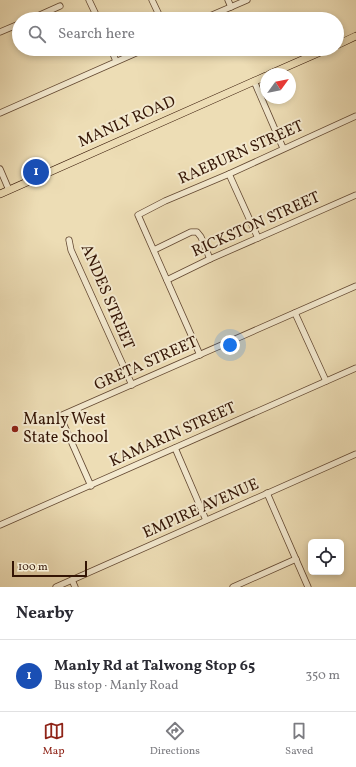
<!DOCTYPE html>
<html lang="en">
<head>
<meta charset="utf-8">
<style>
  body { margin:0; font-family:Vollkorn,serif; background:#f7f7f7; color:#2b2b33 }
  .controls { position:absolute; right:12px; bottom:12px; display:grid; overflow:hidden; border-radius:6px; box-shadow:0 2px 6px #0003 }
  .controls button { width:36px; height:36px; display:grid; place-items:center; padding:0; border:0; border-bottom:1px solid #e1e1e2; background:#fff; color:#2b2b33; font:20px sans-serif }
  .compass { position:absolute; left:260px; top:68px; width:36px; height:36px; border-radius:50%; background:#fff; box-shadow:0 2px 6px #0003; rotate:57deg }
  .scale { position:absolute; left:12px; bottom:10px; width:75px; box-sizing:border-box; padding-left:4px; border:2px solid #341505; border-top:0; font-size:11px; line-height:14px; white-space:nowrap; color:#341505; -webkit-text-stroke:3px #f3e9cf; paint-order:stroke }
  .you { position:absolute; left:230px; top:345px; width:14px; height:14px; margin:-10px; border:3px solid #fff; border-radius:50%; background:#1a73e8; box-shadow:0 0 0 6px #1a73e833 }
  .badge { display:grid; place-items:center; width:26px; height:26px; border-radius:50%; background:#8f2418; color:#fff; font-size:13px; font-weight:700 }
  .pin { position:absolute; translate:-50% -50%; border:2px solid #fff; box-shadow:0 1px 4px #0006 }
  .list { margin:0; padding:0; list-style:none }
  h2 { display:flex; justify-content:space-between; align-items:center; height:52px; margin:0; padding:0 16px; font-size:17px }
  h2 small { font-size:13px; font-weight:400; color:#7c7c81 }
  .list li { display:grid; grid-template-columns:26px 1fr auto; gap:12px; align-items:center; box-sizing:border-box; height:72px; padding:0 16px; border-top:1px solid #e1e1e2 }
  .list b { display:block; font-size:15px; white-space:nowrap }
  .list p { margin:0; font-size:13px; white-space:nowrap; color:#7c7c81 }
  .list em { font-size:13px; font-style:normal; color:#7c7c81 }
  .icon { flex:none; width:22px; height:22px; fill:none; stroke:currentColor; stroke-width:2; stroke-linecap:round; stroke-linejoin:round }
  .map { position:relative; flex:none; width:356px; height:587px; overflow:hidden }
  .search { position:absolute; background:#fff; box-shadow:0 2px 6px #0003; left:12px; right:12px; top:12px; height:44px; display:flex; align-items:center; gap:10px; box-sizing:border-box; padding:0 14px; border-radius:22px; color:#7c7c81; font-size:15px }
  .sheet { height:124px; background:#fff }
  nav { display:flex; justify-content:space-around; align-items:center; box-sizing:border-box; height:56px; border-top:1px solid #e1e1e2; background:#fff; font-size:11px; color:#7c7c81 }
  nav a { display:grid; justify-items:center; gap:2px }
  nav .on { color:#8f2418 }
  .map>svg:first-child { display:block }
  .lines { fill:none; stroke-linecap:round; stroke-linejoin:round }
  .minor-casing { stroke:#624731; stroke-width:7 }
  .major-casing { stroke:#341505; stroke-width:8 }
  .minor { stroke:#f3e9cf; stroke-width:5.5 }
  .major { stroke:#edddb5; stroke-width:7 }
  .poi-dot { fill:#8f2418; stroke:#f3e9cf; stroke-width:1.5 }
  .labels { text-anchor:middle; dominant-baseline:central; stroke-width:4; stroke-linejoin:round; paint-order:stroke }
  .street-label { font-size:16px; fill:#341505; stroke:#f3e9cf }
  .poi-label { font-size:16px; fill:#341505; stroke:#f3e9cf; text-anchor:start }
</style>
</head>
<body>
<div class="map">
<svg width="356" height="587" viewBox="0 0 356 587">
  <rect width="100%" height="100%" fill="#edddb5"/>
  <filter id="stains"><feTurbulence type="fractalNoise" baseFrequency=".005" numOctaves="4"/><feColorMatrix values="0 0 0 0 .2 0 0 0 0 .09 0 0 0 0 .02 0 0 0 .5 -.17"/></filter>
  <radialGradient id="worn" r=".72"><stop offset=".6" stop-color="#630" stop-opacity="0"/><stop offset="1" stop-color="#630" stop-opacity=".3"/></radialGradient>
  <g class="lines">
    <defs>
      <g id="minor">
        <path d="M89 0 98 19"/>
        <path d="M152 0 161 19"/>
        <path d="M228 0 231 7"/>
        <path d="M31 19 60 6"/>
        <path d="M203 19 247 0"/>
        <path d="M0 32 19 24"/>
        <path d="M111 49 116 61"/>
        <path d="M254 81 283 148"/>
        <path d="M0 113 145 49"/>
        <path d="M0 169 9 190"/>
        <path d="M229 174 258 238"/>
        <path d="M69 240 71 250 132 385"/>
        <path d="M154 250 191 232H197L201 237 210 259"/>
        <path d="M167 280 210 259 356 195"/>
        <path d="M295 313 326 381"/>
        <path d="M200 355 138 215 165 201 229 174 356 116"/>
        <path d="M175 448 206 520"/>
        <path d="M91 486 60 416 356 286"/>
        <path d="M267 493 308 587"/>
        <path d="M0 525 356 368"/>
        <path d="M72 580 75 587"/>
        <path d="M56 587 356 454"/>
        <path d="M233 587 296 559"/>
      </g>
      <g id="major">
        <path d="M337 45 356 36"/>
        <path d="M270 74 327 49"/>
        <path d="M0 194 266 76"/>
      </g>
    </defs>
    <!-- minor casing -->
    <use href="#minor" class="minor-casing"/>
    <!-- major casing -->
    <use href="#major" class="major-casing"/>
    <!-- minor -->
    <use href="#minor" class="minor"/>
    <!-- major -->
    <use href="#major" class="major"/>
  </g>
  <!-- markers -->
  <circle class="poi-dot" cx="15" cy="429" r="4"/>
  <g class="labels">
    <!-- street labels -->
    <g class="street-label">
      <text transform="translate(127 122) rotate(-24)">MANLY ROAD</text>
      <text transform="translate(241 153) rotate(-24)">RAEBURN STREET</text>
      <text transform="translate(256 225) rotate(-24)">RICKSTON STREET</text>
      <text transform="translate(107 297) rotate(67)">ANDES STREET</text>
      <text transform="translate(146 364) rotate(-24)">GRETA STREET</text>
      <text transform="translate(173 435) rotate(-24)">KAMARIN STREET</text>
      <text transform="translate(201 509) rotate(-24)">EMPIRE AVENUE</text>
    </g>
    <!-- poi labels -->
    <g class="poi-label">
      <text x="23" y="420">Manly West<tspan x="23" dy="18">State School</tspan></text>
    </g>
  </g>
  <rect width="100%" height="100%" filter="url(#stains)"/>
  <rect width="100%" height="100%" fill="url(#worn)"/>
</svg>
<div class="controls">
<button><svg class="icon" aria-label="locate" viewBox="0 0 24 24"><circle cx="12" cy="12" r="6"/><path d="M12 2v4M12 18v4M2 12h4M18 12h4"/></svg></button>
</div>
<svg class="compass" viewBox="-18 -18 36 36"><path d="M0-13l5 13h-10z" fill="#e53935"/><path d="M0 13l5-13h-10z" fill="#7c7c81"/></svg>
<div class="scale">100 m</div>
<div class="you"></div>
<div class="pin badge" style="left:36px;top:172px;background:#1a4fb4">1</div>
<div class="search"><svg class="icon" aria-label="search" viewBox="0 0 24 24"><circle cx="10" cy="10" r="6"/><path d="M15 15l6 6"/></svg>Search here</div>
</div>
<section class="sheet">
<h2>Nearby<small></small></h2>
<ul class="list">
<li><span class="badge" style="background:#1a4fb4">1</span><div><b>Manly Rd at Talwong Stop 65</b><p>Bus stop · Manly Road</p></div><em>350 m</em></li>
</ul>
</section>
<nav>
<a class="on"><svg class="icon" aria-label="map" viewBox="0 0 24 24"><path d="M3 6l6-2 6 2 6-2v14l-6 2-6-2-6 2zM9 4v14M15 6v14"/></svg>Map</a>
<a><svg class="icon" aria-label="directions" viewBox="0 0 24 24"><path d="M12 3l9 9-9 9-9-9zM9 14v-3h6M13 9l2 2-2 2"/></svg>Directions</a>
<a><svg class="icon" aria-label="saved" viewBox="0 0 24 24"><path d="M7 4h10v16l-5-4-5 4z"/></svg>Saved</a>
</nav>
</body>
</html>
